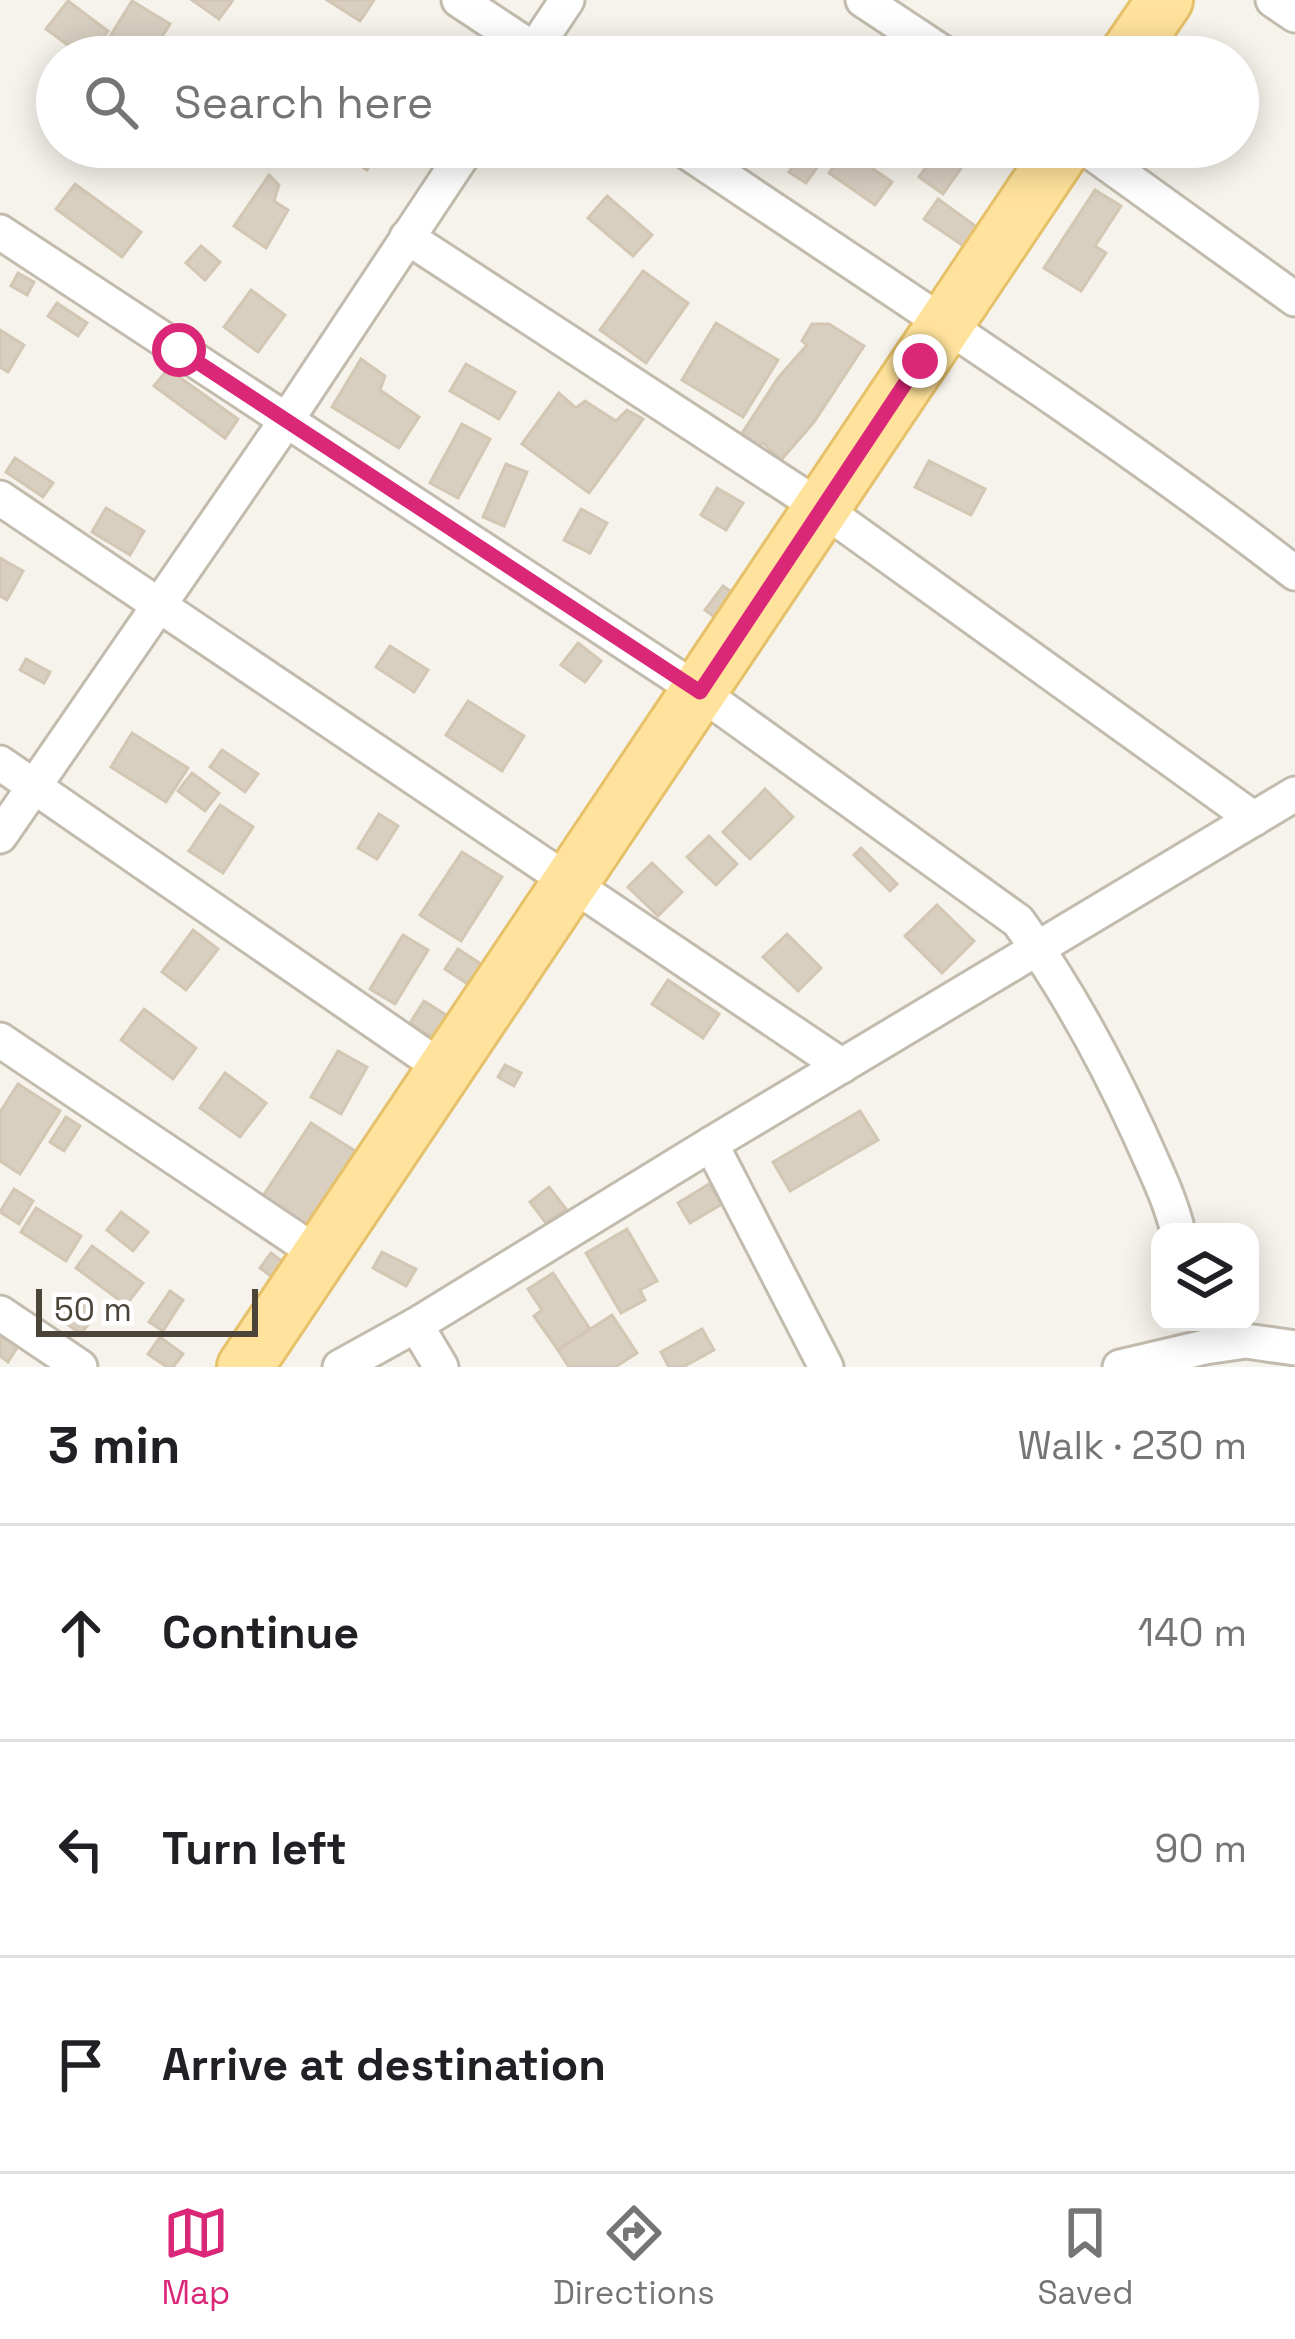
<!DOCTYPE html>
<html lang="en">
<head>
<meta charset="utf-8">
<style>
  body { margin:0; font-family:"Space Grotesk",sans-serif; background:#f2f2f2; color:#202124 }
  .controls { position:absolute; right:36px; bottom:36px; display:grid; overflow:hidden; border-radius:24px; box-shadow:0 6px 30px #0003 }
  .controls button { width:108px; height:108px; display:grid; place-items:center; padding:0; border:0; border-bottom:3px solid #e0e0e0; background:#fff; color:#202124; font:60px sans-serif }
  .scale { position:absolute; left:36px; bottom:30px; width:222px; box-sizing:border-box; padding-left:12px; border:6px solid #4b4439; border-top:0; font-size:33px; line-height:42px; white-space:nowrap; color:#4b4439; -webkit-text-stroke:9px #fff; paint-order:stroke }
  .stop { position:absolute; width:36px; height:36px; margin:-27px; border:9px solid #db2777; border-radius:50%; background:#fff }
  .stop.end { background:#db2777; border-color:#fff; box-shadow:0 3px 12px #0008 }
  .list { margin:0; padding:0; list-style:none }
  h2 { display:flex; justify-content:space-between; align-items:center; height:156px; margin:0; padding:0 48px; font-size:51px }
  h2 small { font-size:39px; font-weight:400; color:#757577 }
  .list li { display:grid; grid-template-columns:78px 1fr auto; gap:36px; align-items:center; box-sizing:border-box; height:216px; padding:0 48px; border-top:3px solid #e0e0e0 }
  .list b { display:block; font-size:45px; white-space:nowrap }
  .list em { font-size:39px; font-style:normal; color:#757577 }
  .icon { flex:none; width:66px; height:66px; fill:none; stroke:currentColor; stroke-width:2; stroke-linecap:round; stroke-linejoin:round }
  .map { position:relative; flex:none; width:1295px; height:1367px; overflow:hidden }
  .search { position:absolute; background:#fff; box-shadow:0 6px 30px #0003; left:36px; right:36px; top:36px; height:132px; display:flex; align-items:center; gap:30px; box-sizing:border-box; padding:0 42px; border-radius:66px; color:#757577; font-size:45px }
  .sheet { height:804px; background:#fff }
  nav { display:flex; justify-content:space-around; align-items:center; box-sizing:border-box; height:168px; border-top:3px solid #e0e0e0; background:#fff; font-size:33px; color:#757577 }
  nav a { display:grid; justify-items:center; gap:6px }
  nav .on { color:#db2777 }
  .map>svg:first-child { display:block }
  .building { fill:#d8cfc1; stroke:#d3c7b4; stroke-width:3 }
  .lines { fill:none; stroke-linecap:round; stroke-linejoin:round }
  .minor-casing { stroke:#c2bbae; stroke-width:39 }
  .primary-casing { stroke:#e6c16a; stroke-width:60 }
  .minor { stroke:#fff; stroke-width:33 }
  .primary { stroke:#ffe39c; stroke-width:54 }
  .route { stroke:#db2777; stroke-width:15 }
</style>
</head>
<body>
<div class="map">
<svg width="1295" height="1367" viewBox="0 0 1295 1367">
  <rect width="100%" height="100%" fill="#f6f3ec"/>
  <!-- building -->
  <g class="building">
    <path d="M192 0H233L219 19Z"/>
    <path d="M327 0H374L360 21Z"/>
    <path d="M68 1 108 31 88 57H84L46 29Z"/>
    <path d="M132 1 170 24 149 57H140L109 38Z"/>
    <path d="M332 147H376L380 150 367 170Z"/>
    <path d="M807 147H824L829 151 806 183 789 172Z"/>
    <path d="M941 147H967L973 151 943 194 919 177Z"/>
    <path d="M846 150 892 182 875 205 829 173Z"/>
    <path d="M269 175 279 185 274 201 288 210 266 248 234 226Z"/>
    <path d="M75 184 141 232 122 257 56 209Z"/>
    <path d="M1095 190 1121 206 1095 246 1106 253 1081 291 1044 268Z"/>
    <path d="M607 196 652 235 633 256 588 218Z"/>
    <path d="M938 199 981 230 968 249 924 219Z"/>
    <path d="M201 246 220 262 205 280 186 263Z"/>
    <path d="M643 271 688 303 646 363 600 330Z"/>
    <path d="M18 273 34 282 27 295 11 286Z"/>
    <path d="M251 290 285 315 258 352 224 327Z"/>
    <path d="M57 303 87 323 78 336 48 316Z"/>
    <path d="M716 323 778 360 743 417 682 380Z"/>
    <path d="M812 324H829L864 346 814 422 781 460 763 443 750 456 735 444 778 378 807 345 802 341Z"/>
    <path d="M0 330 24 345 8 372 0 367Z"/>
    <path d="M361 359 385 376 380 390 419 417 399 448 332 407Z"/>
    <path d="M466 364 515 392 499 419 450 391Z"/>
    <path d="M168 369 238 419 225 438 154 386Z"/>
    <path d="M559 393 576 408 585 401 616 421 627 410 643 419 589 493 522 444Z"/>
    <path d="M462 424 490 439 458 498 430 483Z"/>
    <path d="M15 458 53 483 43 497 6 472Z"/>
    <path d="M929 461 985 489 971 515 915 487Z"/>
    <path d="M506 464 527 472 504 526 483 517Z"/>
    <path d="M717 488 743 503 726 530 701 515Z"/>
    <path d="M106 508 144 531 130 555 92 532Z"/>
    <path d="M581 509 607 523 590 553 564 540Z"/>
    <path d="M0 558 23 571 7 600 0 596Z"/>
    <path d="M723 586 742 599 724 624 705 610Z"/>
    <path d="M578 643 601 661 585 682 561 665Z"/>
    <path d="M390 646 428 670 414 692 376 667Z"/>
    <path d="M26 659 50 672 44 683 20 670Z"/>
    <path d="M468 701 524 736 502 771 446 735Z"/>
    <path d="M132 733 188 768 166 802 111 767Z"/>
    <path d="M222 750 258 774 245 792 210 767Z"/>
    <path d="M192 773 219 793 205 811 178 791Z"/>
    <path d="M765 789 793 817 750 859 723 832Z"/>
    <path d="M220 805 253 827 223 873 189 851Z"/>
    <path d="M379 814 398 826 377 859 358 848Z"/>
    <path d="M709 836 737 864 716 885 687 857Z"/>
    <path d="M861 848 897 884 890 891 854 855Z"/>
    <path d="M462 852 502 877 461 941 420 915Z"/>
    <path d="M652 863 682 892 658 916 628 887Z"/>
    <path d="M937 905 974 941 942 973 905 936Z"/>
    <path d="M193 930 218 949 186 990 162 972Z"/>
    <path d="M787 934 821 968 798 991 763 957Z"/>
    <path d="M403 935 428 950 395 1004 370 989Z"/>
    <path d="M458 949 490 970 477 990 445 969Z"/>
    <path d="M668 980 719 1014 703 1038 652 1004Z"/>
    <path d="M424 1001 457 1022 442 1044 410 1023Z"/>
    <path d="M144 1009 196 1048 173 1079 121 1040Z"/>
    <path d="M338 1051 367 1067 341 1114 311 1097Z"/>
    <path d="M505 1065 521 1073 514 1086 498 1077Z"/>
    <path d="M225 1073 266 1103 240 1137 200 1108Z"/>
    <path d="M18 1084 60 1111 20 1174 0 1161V1112Z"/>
    <path d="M860 1111 878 1140 790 1191 773 1162Z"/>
    <path d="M66 1117 80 1126 64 1151 50 1142Z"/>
    <path d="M311 1123 363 1156 313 1232 261 1199Z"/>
    <path d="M709 1184 722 1204 690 1223 678 1203Z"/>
    <path d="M549 1187 566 1209 546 1223 530 1202Z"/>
    <path d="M14 1189 33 1201 19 1224 0 1212Z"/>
    <path d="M36 1208 81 1236 66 1261 21 1232Z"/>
    <path d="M121 1212 148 1232 133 1251 107 1230Z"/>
    <path d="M627 1229 657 1281 640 1290 645 1300 621 1313 586 1253Z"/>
    <path d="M92 1246 143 1283 126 1305 76 1268Z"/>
    <path d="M382 1252 416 1269 406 1286 373 1268Z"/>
    <path d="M271 1253 287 1265 276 1280 260 1268Z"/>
    <path d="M553 1273 590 1329 558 1350 534 1316 542 1310 528 1289Z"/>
    <path d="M170 1291 183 1300 163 1331 149 1322Z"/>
    <path d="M73 1297 96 1314 81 1334 57 1317Z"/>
    <path d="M612 1315 637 1353 615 1367H569L558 1350Z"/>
    <path d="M702 1329 714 1350 683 1367H669L661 1352Z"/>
    <path d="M0 1335 18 1346 8 1362 0 1356Z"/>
    <path d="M160 1337 183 1354 173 1367H167L148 1354Z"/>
  </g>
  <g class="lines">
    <defs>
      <g id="minor">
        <path d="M459 0 545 57"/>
        <path d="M863 0 949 57"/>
        <path d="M1273 0 1295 15"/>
        <path d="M529 57 567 0"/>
        <path d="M680 147C886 286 1098 421 1295 573"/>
        <path d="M1084 147 1295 299"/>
        <path d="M0 232 700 692 1018 921C1066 987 1106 1061 1140 1135 1154 1167 1170 1198 1178 1232"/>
        <path d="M407 237 823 509 1254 819"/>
        <path d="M0 498 842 1066"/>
        <path d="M0 763 445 1070"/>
        <path d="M0 836 286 421 468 147"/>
        <path d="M0 1040 320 1255"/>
        <path d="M711 1144 826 1367"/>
        <path d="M0 1313 80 1367"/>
        <path d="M416 1325 441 1367"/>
        <path d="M340 1367 416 1325 711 1144 1295 794"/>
        <path d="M1120 1367 1205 1347 1246 1341 1295 1348"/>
      </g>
      <g id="primary">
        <path d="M1126 57 1165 0"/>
        <path d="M245 1367 1064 147"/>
      </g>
    </defs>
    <!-- minor casing -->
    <use href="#minor" class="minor-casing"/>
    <!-- primary casing -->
    <use href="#primary" class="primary-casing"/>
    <!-- minor -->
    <use href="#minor" class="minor"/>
    <!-- primary -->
    <use href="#primary" class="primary"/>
  </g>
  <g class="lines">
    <!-- route -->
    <path class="route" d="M179 350 700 692 920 361"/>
  </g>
</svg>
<div class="controls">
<button><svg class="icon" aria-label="layers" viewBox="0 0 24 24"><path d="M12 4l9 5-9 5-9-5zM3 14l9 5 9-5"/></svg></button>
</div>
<div class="scale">50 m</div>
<div class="stop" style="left:179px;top:350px"></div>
<div class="stop end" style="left:920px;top:361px"></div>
<div class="search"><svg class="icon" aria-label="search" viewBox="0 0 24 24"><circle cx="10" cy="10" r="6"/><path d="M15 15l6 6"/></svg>Search here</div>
</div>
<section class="sheet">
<h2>3 min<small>Walk · 230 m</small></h2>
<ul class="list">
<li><svg class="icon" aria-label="ahead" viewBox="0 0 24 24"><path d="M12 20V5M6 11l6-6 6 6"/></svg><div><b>Continue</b></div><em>140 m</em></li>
<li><svg class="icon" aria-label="left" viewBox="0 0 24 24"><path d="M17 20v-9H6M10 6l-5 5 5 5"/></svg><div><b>Turn left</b></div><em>90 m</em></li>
<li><svg class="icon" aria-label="arrive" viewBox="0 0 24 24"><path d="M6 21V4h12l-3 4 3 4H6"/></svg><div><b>Arrive at destination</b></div></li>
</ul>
</section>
<nav>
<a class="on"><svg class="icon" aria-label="map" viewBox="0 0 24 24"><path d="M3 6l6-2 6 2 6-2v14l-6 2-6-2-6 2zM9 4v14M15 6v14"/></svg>Map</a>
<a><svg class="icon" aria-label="directions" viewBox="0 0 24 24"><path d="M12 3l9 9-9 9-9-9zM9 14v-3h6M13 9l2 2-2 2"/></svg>Directions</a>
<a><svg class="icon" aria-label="saved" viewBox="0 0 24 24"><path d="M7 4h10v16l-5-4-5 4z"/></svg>Saved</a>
</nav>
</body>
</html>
